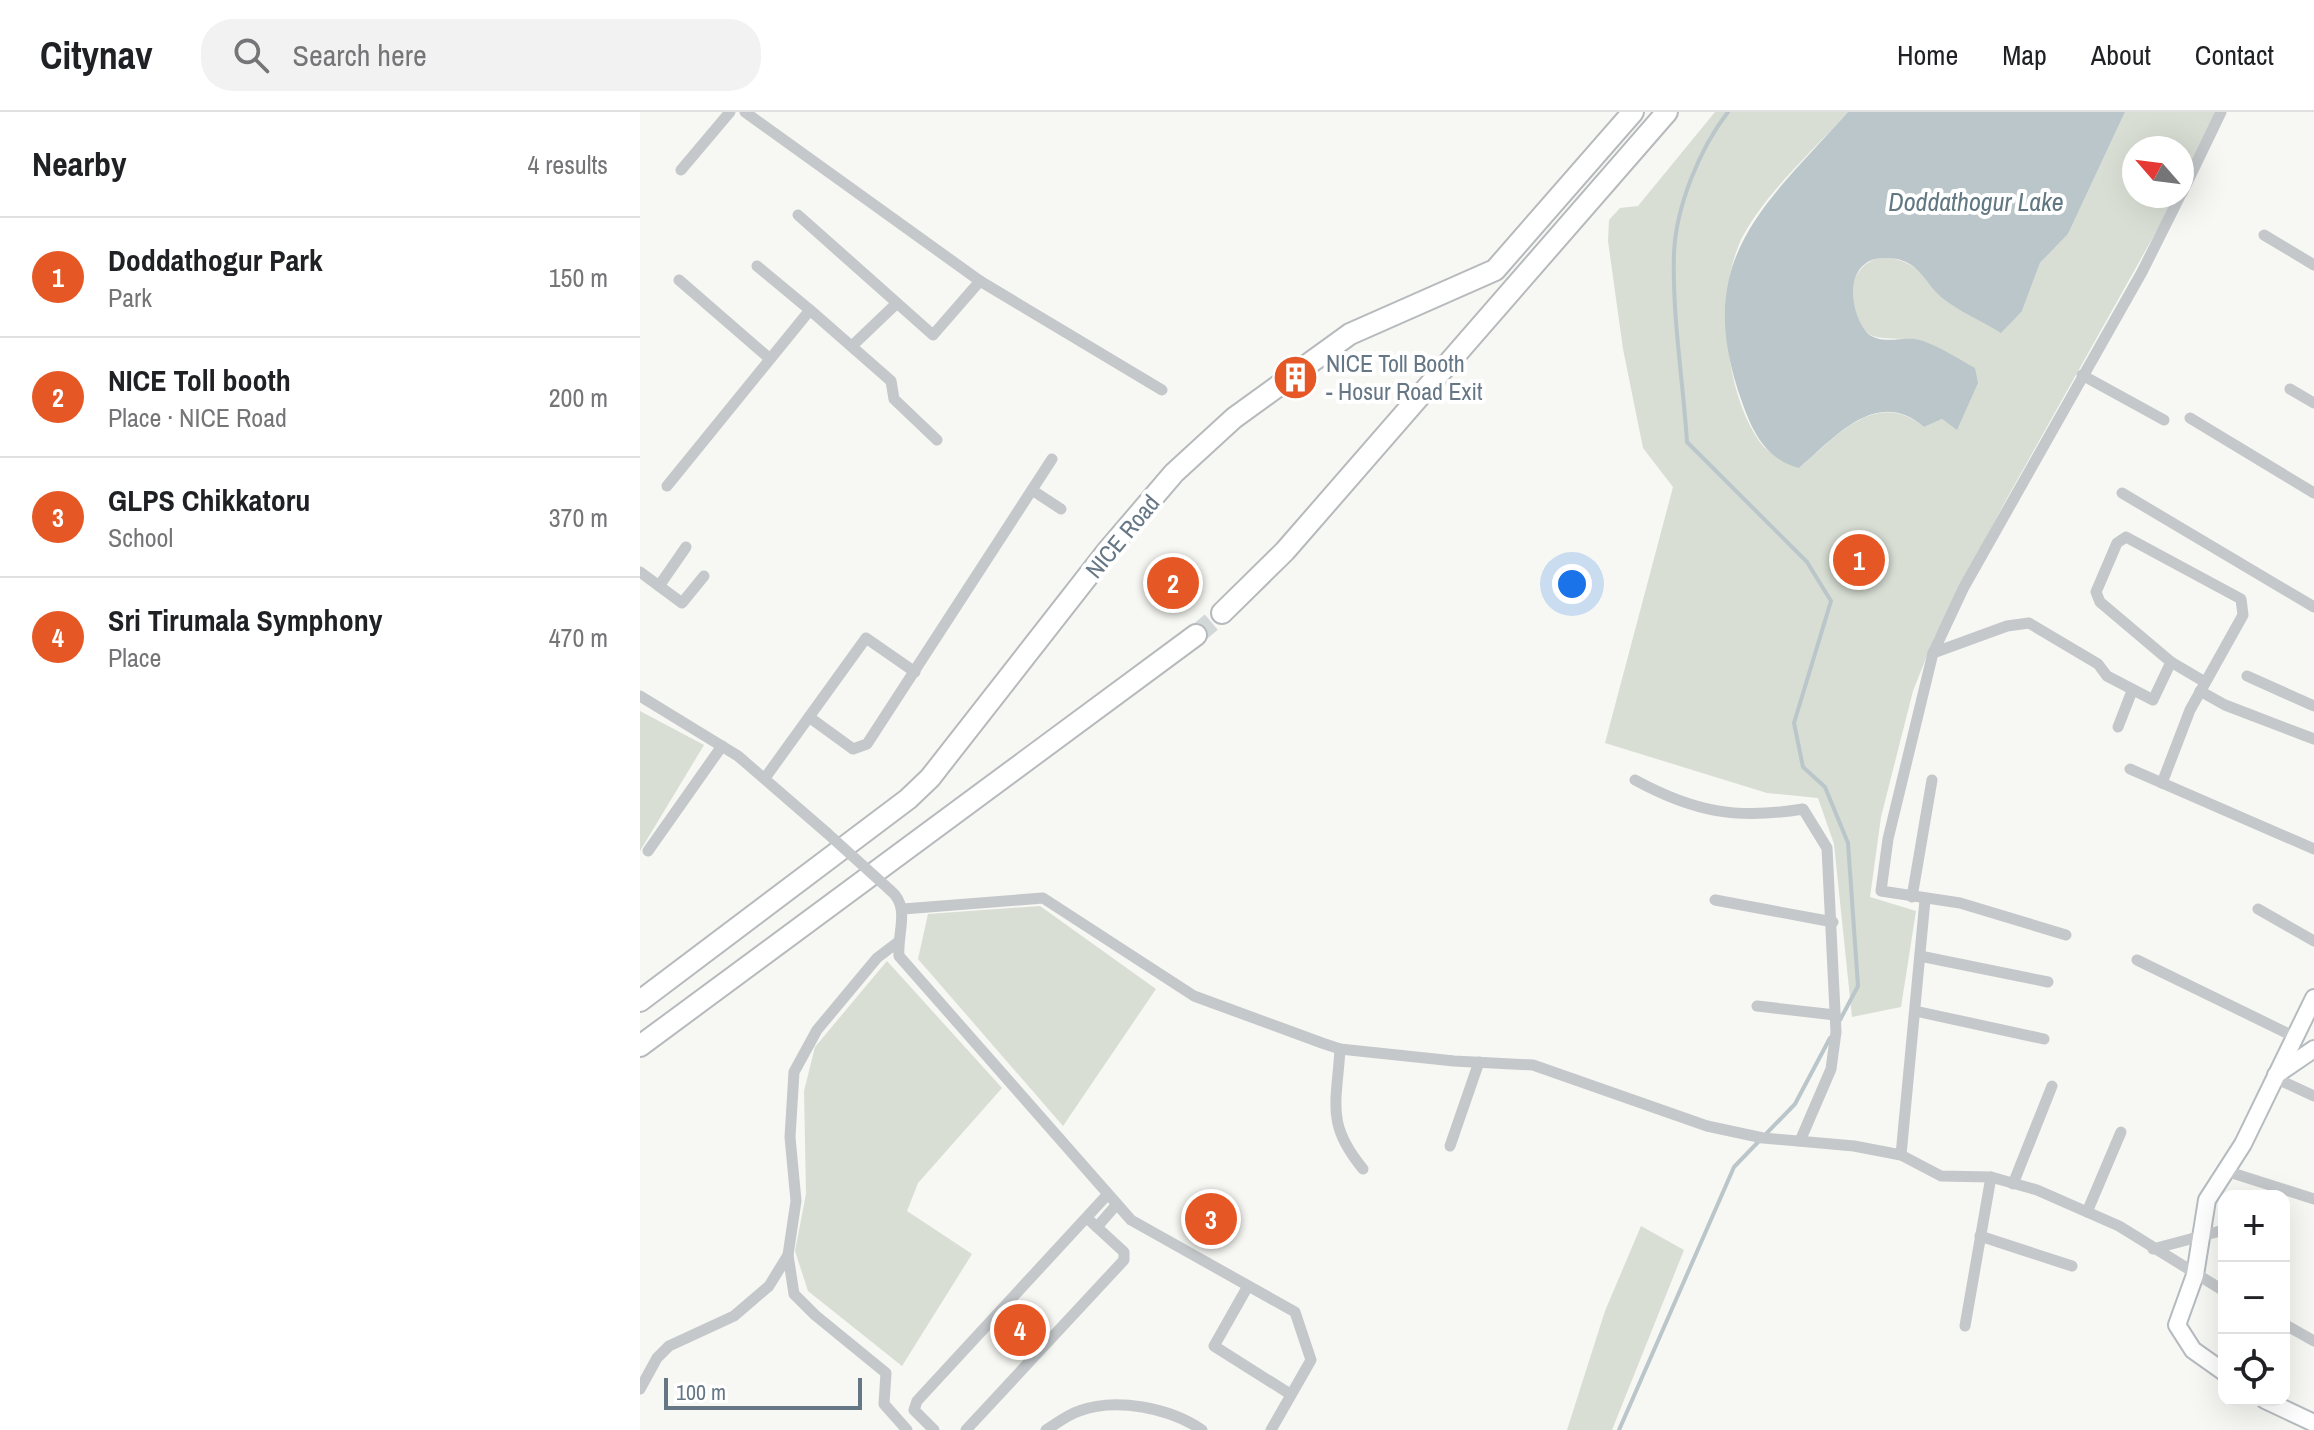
<!DOCTYPE html>
<html lang="en">
<head>
<meta charset="utf-8">
<style>
  body { margin:0; font-family:"Archivo Narrow",sans-serif; background:#f2f2f2; color:#202124 }
  .controls { position:absolute; right:24px; bottom:24px; display:grid; overflow:hidden; border-radius:16px; box-shadow:0 8px 32px #0002 }
  .controls button { width:72px; height:72px; display:grid; place-items:center; padding:0; border:0; border-bottom:2px solid #e0e0e0; background:#fff; color:#202124; font:40px sans-serif }
  .compass { position:absolute; left:1482px; top:24px; width:72px; height:72px; border-radius:50%; background:#fff; box-shadow:0 8px 32px #0002; rotate:298deg }
  .scale { position:absolute; left:24px; bottom:20px; width:198px; box-sizing:border-box; padding-left:8px; border:4px solid #657685; border-top:0; font-size:22px; line-height:28px; white-space:nowrap; color:#657685; -webkit-text-stroke:6px #fff; paint-order:stroke }
  .you { position:absolute; left:932px; top:472px; width:28px; height:28px; margin:-20px; border:6px solid #fff; border-radius:50%; background:#1a73e8; box-shadow:0 0 0 12px #1a73e833 }
  .badge { display:grid; place-items:center; width:52px; height:52px; border-radius:50%; background:#e55825; color:#fff; font-size:26px; font-weight:700 }
  .pin { position:absolute; translate:-50% -50%; border:4px solid #fff; box-shadow:0 2px 8px #0006 }
  .list { margin:0; padding:0; list-style:none }
  h2 { display:flex; justify-content:space-between; align-items:center; height:104px; margin:0; padding:0 32px; font-size:34px }
  h2 small { font-size:26px; font-weight:400; color:#757577 }
  .list li { display:grid; grid-template-columns:52px 1fr auto; gap:24px; align-items:center; box-sizing:border-box; height:120px; padding:0 32px; border-top:2px solid #e0e0e0 }
  .list b { display:block; font-size:30px; white-space:nowrap }
  .list p { margin:0; font-size:26px; white-space:nowrap; color:#757577 }
  .list em { font-size:26px; font-style:normal; color:#757577 }
  .icon { flex:none; width:44px; height:44px; fill:none; stroke:currentColor; stroke-width:2; stroke-linecap:round; stroke-linejoin:round }
  .map { position:relative; flex:none; width:1674px; height:1318px; overflow:hidden }
  header { display:flex; align-items:center; gap:48px; box-sizing:border-box; height:112px; padding:0 40px; background:#fff; border-bottom:2px solid #e0e0e0 }
  header strong { font-size:38px }
  nav { display:flex; gap:44px; margin-inline-start:auto; font-size:28px }
  .search { width:560px; height:72px; background:#f2f2f2; display:flex; align-items:center; gap:20px; box-sizing:border-box; padding:0 28px; border-radius:32px; color:#757577; font-size:30px }
  main { display:flex }
  aside { flex:1; background:#fff }
  .map>svg:first-child { display:block }
  .green { fill:#d8ded4 }
  .water { fill:#bbc6ca }
  .lines { fill:none; stroke-linecap:round; stroke-linejoin:round }
  .stream { stroke:#bbc6ca; stroke-width:4 }
  .highway-tunnel { stroke:#d2d7d8; stroke-width:20; stroke-dasharray:20 10; stroke-linecap:butt }
  .secondary-casing { stroke:#b6bbc0; stroke-width:20 }
  .highway-casing { stroke:#b7babd; stroke-width:24 }
  .street { stroke:#c4c8cb; stroke-width:11 }
  .secondary { stroke:#fff; stroke-width:16 }
  .highway { stroke:#fff; stroke-width:20 }
  .street-bridge { stroke:#c4c8cb; stroke-width:11 }
  .labels { text-anchor:middle; dominant-baseline:central; stroke-width:8; stroke-linejoin:round; paint-order:stroke }
  .poi-label { font-size:24px; fill:#657685; stroke:#fff; text-anchor:start }
  .street-label { font-size:24px; fill:#657685; stroke:#fff }
  .water-label { font-size:26px; font-style:italic; fill:#617781; stroke:#fff }
</style>
</head>
<body>
<header>
<strong>Citynav</strong>
<div class="search"><svg class="icon" aria-label="search" viewBox="0 0 24 24"><circle cx="10" cy="10" r="6"/><path d="M15 15l6 6"/></svg>Search here</div>
<nav><a>Home</a><a>Map</a><a>About</a><a>Contact</a></nav>
</header>
<main>
<aside>
<h2>Nearby<small>4 results</small></h2>
<ul class="list">
<li><span class="badge">1</span><div><b>Doddathogur Park</b><p>Park</p></div><em>150 m</em></li>
<li><span class="badge">2</span><div><b>NICE Toll booth</b><p>Place · NICE Road</p></div><em>200 m</em></li>
<li><span class="badge">3</span><div><b>GLPS Chikkatoru</b><p>School</p></div><em>370 m</em></li>
<li><span class="badge">4</span><div><b>Sri Tirumala Symphony</b><p>Place</p></div><em>470 m</em></li>
</ul>
</aside>
<div class="map">
<svg width="1674" height="1318" viewBox="0 0 1674 1318">
  <rect width="100%" height="100%" fill="#f7f7f3"/>
  <!-- green -->
  <g class="green">
    <path d="M1075 0H1208C1174 38 1129 77 1104 122 1074 177 1084 284 1123 334 1131 343 1148 350 1159 356 1196 326 1235 275 1284 315L1302 307 1317 317 1293 233C1255 216 1214 248 1211 178 1224 124 1281 146 1299 183L1382 199 1400 151 1428 122 1485 0H1578L1542 71V36H1494V84H1536L1366 388 1294 526 1273 579 1241 705 1230 785 1276 799 1261 895 1212 905 1194 732 1178 686 1127 681 965 631 1033 375 1003 336 983 237 968 129 969 108 980 96 998 94Z"/>
    <path d="M0 599 64 633 0 739Z"/>
    <path d="M400 794 516 877 423 1014 278 847 288 802Z"/>
    <path d="M247 849 362 976 278 1071 267 1099 332 1142 262 1254 168 1179 155 1139 166 1082 164 979 175 935Z"/>
    <path d="M1001 1114 1044 1138 972 1318H927L965 1199Z"/>
  </g>
  <!-- water -->
  <path class="water" d="M1208 0H1485L1428 122 1400 151 1382 199 1361 221C1342 209 1318 199 1301 185 1284 170 1279 147 1248 146 1204 143 1207 197 1227 221 1245 235 1263 222 1283 229 1301 235 1318 247 1335 256L1338 271 1317 318 1302 307 1284 315C1236 274 1195 326 1159 356 1126 347 1113 321 1102 290 1051 148 1122 96 1208 0Z"/>
  <g class="lines">
    <!-- stream -->
    <g class="stream">
      <path d="M1088 0C1060 36 1036 94 1034 141 1032 203 1043 268 1047 330L1167 450 1191 489 1154 611 1163 655 1185 675 1208 731 1218 874 1200 908"/>
      <path d="M979 1318 1094 1055 1155 992 1190 926"/>
    </g>
    <!-- highway-tunnel -->
    <path class="highway-tunnel" d="M556 523 582 501"/>
    <defs>
      <g id="secondary">
        <path d="M1636 963 1674 937"/>
        <path d="M1584 1260 1553 1238 1537 1213 1555 1163 1567 1088 1603 1032 1674 886"/>
        <path d="M1625 1288 1674 1311"/>
      </g>
      <g id="highway">
        <path d="M582 501 645 439 1027 0"/>
        <path d="M0 889 268 687 290 666 469 437 534 361 594 306 710 222 855 158 993 0"/>
        <path d="M0 934 556 523"/>
      </g>
    </defs>
    <!-- secondary casing -->
    <use href="#secondary" class="secondary-casing"/>
    <!-- highway casing -->
    <use href="#highway" class="highway-casing"/>
    <!-- street -->
    <g class="street">
      <path d="M105 0 340 169 522 278"/>
      <path d="M41 58 90 0"/>
      <path d="M1542 81 1581 0"/>
      <path d="M158 103 293 223 340 169"/>
      <path d="M1624 123 1674 153"/>
      <path d="M117 154 170 198"/>
      <path d="M39 168 130 247"/>
      <path d="M212 234 257 191"/>
      <path d="M1442 263 1524 308"/>
      <path d="M1650 277 1674 291"/>
      <path d="M1550 306 1674 381"/>
      <path d="M27 374 170 198 251 269 254 287 297 328"/>
      <path d="M392 378 421 397"/>
      <path d="M1482 381 1674 495"/>
      <path d="M0 460 42 491 64 464"/>
      <path d="M19 474 46 435"/>
      <path d="M1293 541 1367 514 1389 511 1458 552 1467 564 1513 588 1531 550"/>
      <path d="M1607 564 1674 594"/>
      <path d="M1560 579 1585 593 1674 627"/>
      <path d="M0 584 98 644 187 721"/>
      <path d="M169 605 213 637 227 632 412 347"/>
      <path d="M1478 615 1492 579"/>
      <path d="M1490 657 1674 737"/>
      <path d="M125 666 226 526 275 560"/>
      <path d="M995 668C1054 700 1097 708 1163 697L1187 736 1196 920 1191 957 1160 1029"/>
      <path d="M1522 671 1550 598 1603 503 1601 487 1486 425 1477 431 1456 480 1460 490 1531 550 1565 570"/>
      <path d="M8 739 82 634"/>
      <path d="M250 778C271 795 257 820 259 844L491 1108 655 1200 671 1248 631 1318"/>
      <path d="M1272 785 1292 668"/>
      <path d="M1075 788 1193 810"/>
      <path d="M263 797 403 786 554 884 682 931 700 937 814 949 893 953 1067 1014 1123 1026 1214 1034 1261 1043 1301 1064 1351 1065 1397 1078 1479 1114 1584 1179"/>
      <path d="M1618 797 1674 829"/>
      <path d="M1426 823 1320 791 1241 779 1248 727 1293 541 1324 475 1502 160 1540 84"/>
      <path d="M1280 844 1408 870"/>
      <path d="M1497 848 1653 924"/>
      <path d="M1117 894 1195 903"/>
      <path d="M1275 899 1404 927"/>
      <path d="M700 937C697 991 685 1011 723 1057"/>
      <path d="M1633 965 1674 984"/>
      <path d="M810 1034 839 950"/>
      <path d="M1261 1043 1285 788"/>
      <path d="M1586 1059 1674 1087"/>
      <path d="M1373 1072 1412 974"/>
      <path d="M1447 1100 1481 1020"/>
      <path d="M457 1115 477 1092"/>
      <path d="M1340 1124 1432 1154"/>
      <path d="M1513 1137 1584 1118"/>
      <path d="M148 1143 154 1182 175 1203 246 1261 244 1292 267 1318"/>
      <path d="M608 1174 574 1234 650 1282"/>
      <path d="M1644 1212 1674 1229"/>
      <path d="M1325 1214 1351 1065"/>
      <path d="M0 1277 17 1246 29 1234 94 1204 129 1174 148 1143 156 1089 150 1025 154 960 177 918 237 846 258 830"/>
      <path d="M294 1318 274 1298 277 1289 468 1082"/>
      <path d="M326 1318 484 1148V1140L447 1106"/>
      <path d="M406 1318C416 1312 427 1303 439 1299 476 1285 530 1296 562 1318"/>
    </g>
    <!-- secondary -->
    <use href="#secondary" class="secondary"/>
    <!-- highway -->
    <use href="#highway" class="highway"/>
    <!-- street-bridge -->
    <path class="street-bridge" d="M187 721 250 778"/>
  </g>
  <!-- icons -->
  <defs>
    <symbol id="building-disc" viewBox="-11 -11 22 22"><circle r="9.5" fill="#e55825" stroke="#fff"/><path d="M-4-6H4V6H1V3H-1V6H-4ZM-2.5-4.3h1.7v1.8h-1.7ZM.8-4.3h1.7v1.8H.8ZM-2.5-1h1.7V.8h-1.7ZM.8-1h1.7V.8H.8Z" fill="#fff"/></symbol>
  </defs>
  <g fill-rule="evenodd">
    <use href="#building-disc" x="630" y="240" width="51" height="51"/>
  </g>
  <g class="labels">
    <!-- poi labels -->
    <g class="poi-label">
      <text x="686" y="251">NICE Toll Booth<tspan x="686" dy="28">- Hosur Road Exit</tspan></text>
    </g>
    <!-- street labels -->
    <g class="street-label">
      <text transform="translate(482 424) rotate(-50)">NICE Road</text>
    </g>
    <!-- water labels -->
    <g class="water-label">
      <text x="1336" y="89">Doddathogur Lake</text>
    </g>
  </g>
</svg>
<div class="controls">
<button>+</button>
<button>−</button>
<button><svg class="icon" aria-label="locate" viewBox="0 0 24 24"><circle cx="12" cy="12" r="6"/><path d="M12 2v4M12 18v4M2 12h4M18 12h4"/></svg></button>
</div>
<svg class="compass" viewBox="-18 -18 36 36"><path d="M0-13l5 13h-10z" fill="#e53935"/><path d="M0 13l5-13h-10z" fill="#757577"/></svg>
<div class="scale">100 m</div>
<div class="you"></div>
<div class="pin badge" style="left:1219px;top:448px">1</div>
<div class="pin badge" style="left:533px;top:471px">2</div>
<div class="pin badge" style="left:571px;top:1107px">3</div>
<div class="pin badge" style="left:380px;top:1218px">4</div>
</div>
</main>
</body>
</html>
